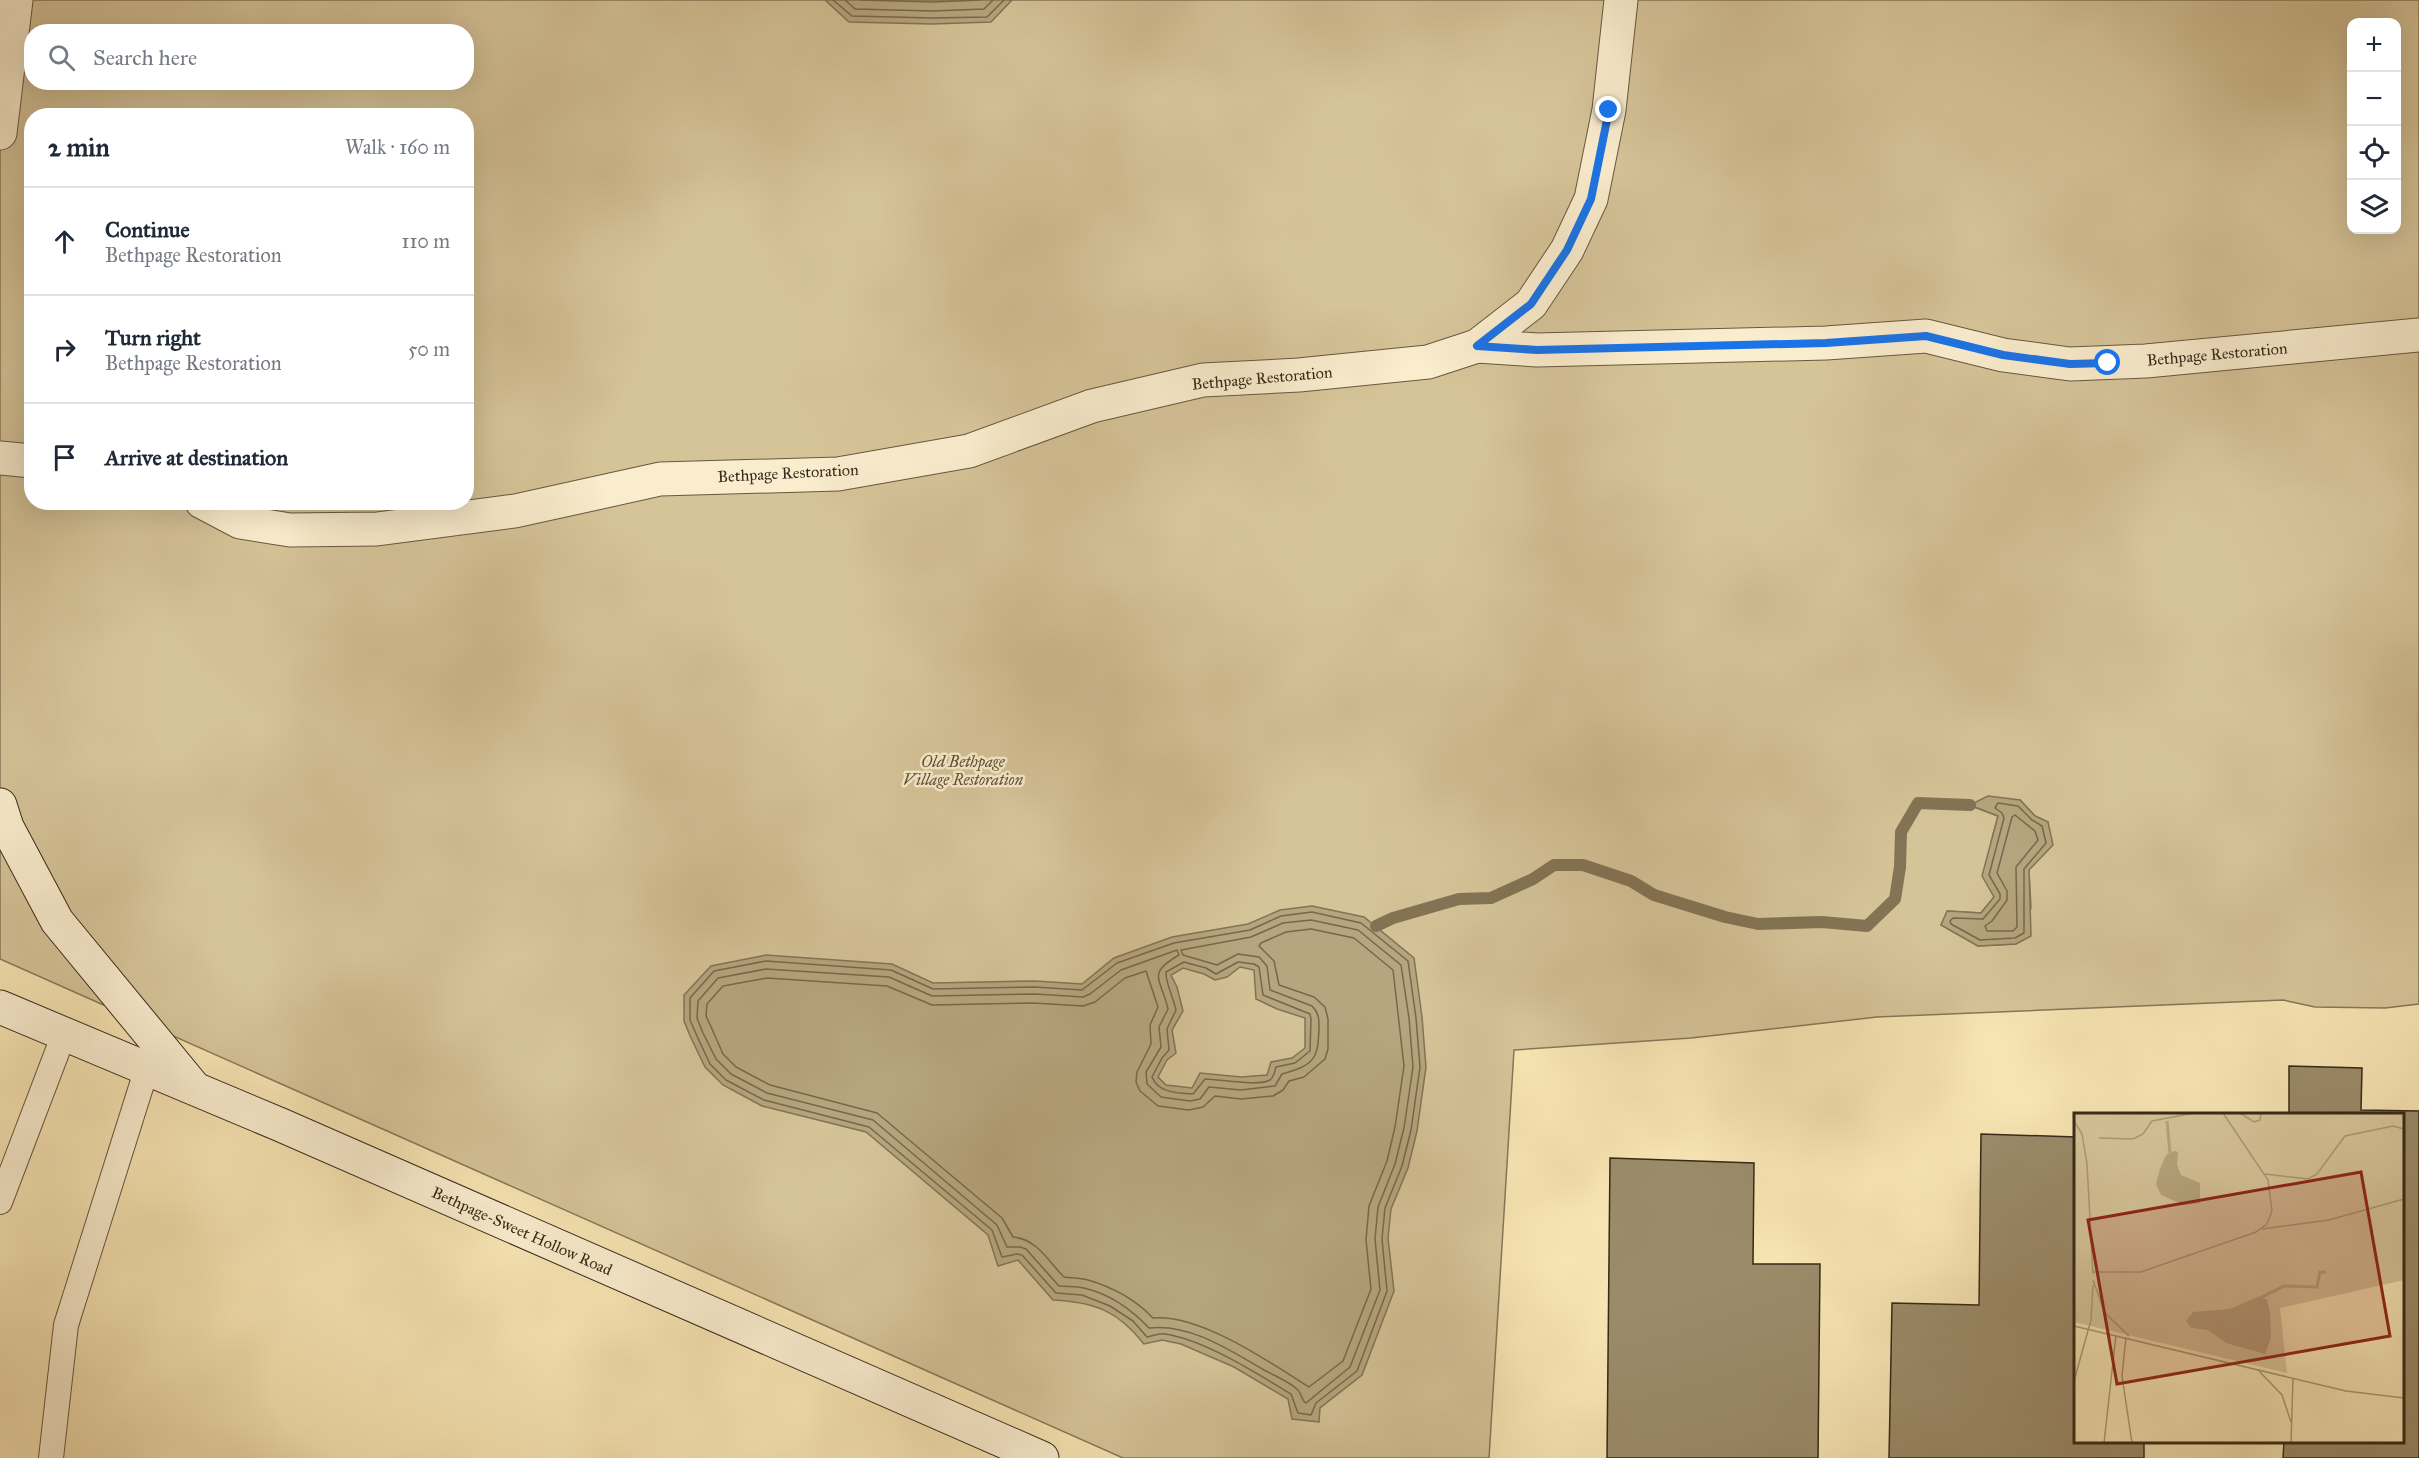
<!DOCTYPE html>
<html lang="en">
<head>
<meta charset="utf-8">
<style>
  body { margin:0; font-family:"IM FELL Great Primer",serif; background:#f6f6f7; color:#1f2937 }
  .controls { position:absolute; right:18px; top:18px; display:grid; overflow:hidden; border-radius:12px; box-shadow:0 6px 24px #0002 }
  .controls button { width:54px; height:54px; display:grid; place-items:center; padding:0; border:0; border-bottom:2px solid #e0e1e3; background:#fff; color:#1f2937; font:30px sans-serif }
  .stop { position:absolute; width:18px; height:18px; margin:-14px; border:4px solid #1a73e8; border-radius:50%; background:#fff }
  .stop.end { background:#1a73e8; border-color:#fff; box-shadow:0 2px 6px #0008 }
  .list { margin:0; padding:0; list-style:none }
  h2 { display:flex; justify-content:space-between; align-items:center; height:78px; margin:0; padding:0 24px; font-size:26px }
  h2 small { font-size:20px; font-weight:400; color:#747a83 }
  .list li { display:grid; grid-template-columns:39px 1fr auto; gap:18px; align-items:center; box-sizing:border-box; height:108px; padding:0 24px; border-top:2px solid #e0e1e3 }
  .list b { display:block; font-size:22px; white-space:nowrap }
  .list p { margin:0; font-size:20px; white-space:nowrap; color:#747a83 }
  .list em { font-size:20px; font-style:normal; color:#747a83 }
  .icon { flex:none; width:33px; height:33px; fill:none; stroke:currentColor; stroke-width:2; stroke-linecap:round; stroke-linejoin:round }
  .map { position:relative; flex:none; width:2419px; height:1458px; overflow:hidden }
  .search { position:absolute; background:#fff; box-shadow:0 6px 24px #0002; left:24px; top:24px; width:450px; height:66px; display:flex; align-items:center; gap:15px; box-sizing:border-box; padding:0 21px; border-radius:24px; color:#747a83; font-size:22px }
  .panel { position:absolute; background:#fff; box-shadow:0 6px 24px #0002; left:24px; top:108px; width:450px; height:402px; border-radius:24px }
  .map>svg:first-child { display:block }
  .green { fill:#d6c499; stroke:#867758; stroke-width:1.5; fill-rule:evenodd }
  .water { fill:#b6a57e; stroke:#837455; stroke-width:1.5; fill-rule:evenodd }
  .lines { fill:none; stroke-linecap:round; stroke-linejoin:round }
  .shore { stroke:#76684b; stroke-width:1.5 }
  .stream { stroke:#837455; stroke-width:12 }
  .building { fill:#9b8b69; stroke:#372a18; stroke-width:1.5 }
  .service-casing { stroke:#67583f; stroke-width:26 }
  .minor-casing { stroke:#67583f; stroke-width:35 }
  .secondary-casing { stroke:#372a18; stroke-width:35 }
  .service { stroke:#faedce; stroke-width:24 }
  .minor { stroke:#faedce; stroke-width:33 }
  .secondary { stroke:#faedce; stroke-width:33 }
  .route { stroke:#1a73e8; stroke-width:8 }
  .labels { text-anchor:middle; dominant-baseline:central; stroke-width:5; stroke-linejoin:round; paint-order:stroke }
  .street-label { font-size:16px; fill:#372a18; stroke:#faedce }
  .park-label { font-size:16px; font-style:italic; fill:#5f5038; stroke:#faedce }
  .inset-river { fill:none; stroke:#b6a57e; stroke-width:3 }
  .inset-road { fill:none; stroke:#aa9a75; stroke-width:1.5 }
  .view { fill:#8f2418; fill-opacity:0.15; stroke:#8f2418; stroke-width:3 }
  .inset-edge { fill:none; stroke:#372a18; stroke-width:3 }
</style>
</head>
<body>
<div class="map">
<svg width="2419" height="1458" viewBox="0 0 2419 1458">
  <rect width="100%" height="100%" fill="#f7e4b3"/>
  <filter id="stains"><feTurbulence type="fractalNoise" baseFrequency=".00333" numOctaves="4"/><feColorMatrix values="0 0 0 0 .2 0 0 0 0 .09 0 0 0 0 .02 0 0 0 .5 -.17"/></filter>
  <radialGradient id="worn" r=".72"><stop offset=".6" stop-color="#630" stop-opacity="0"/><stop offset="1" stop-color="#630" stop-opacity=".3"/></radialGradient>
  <!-- green -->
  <path class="green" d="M0 0H2419V1004L2385 1008 2315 1007 2283 1000 1877 1017 1691 1038 1514 1050 1489 1458H1123L0 959ZM2352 22H2396V230H2352ZM32 32H466V82H32ZM32 116H466V502H32ZM2020 800 2035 816 2048 822 2029 870 2031 908 2016 944 1978 946 1941 925 1948 911 1981 913 1994 897 1991 842 1998 816 1971 806Z"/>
  <!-- water -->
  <g class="water">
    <path d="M825 0H1012L991 22 932 24 849 22Z"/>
    <path d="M1988 796 2020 800 2035 816 2048 822 2053 845 2029 870 2031 936 2016 944 1978 946 1941 925 1947 911 1981 913 1994 897 1982 876 1998 816 1970 805Z"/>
    <path d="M1312 906 1364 917 1414 958 1422 1017 1426 1067 1417 1131 1408 1168 1391 1209 1388 1238 1394 1291 1362 1375 1320 1408 1319 1422 1292 1419 1288 1399 1234 1367 1181 1344 1162 1340 1144 1344C1118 1311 1095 1302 1053 1300L1018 1260 998 1266 988 1235 866 1132 762 1106 723 1085 705 1067 691 1038 684 1021V995L711 966 766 955 892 964 933 983 1035 981 1082 984 1114 958 1172 937 1248 924 1280 910ZM1240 967 1254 970 1256 999 1277 1009 1305 1018V1048L1292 1058 1271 1062 1267 1075 1241 1077 1200 1073 1192 1088 1166 1085 1158 1077 1167 1060 1176 1053 1172 1030 1183 1011 1177 987 1171 975 1183 968 1204 974 1215 980 1227 977Z"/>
  </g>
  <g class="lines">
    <!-- shore -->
    <g class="shore">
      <path d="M833 0 852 16 932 18 987 17 1004 0"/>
      <path d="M845 0 855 9 932 11 984 9 993 0"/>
      <path d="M861 0 932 2 981 0"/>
      <path d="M1998 803 2018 806 2032 820 2042 826 2046 843 2024 869V933L2015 938 1980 940 1951 924 1950 921 1953 918 1983 919 2000 899V894L1989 875 2004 818 2002 813 1995 808Z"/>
      <path d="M2015 815 2035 831 2038 840 2016 867 2017 927 2013 931H1987L1985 926 1992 921 2007 900V891L1997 873 2012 817Z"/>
      <path d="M1312 912 1361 923 1408 961 1416 1018 1420 1067 1411 1130 1402 1166 1385 1208 1382 1239 1387 1291 1357 1371 1316 1403 1311 1415 1298 1413 1291 1394C1256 1373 1205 1340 1165 1334 1159 1333 1153 1336 1147 1337L1133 1321 1110 1306 1082 1295 1056 1293 1022 1255 1017 1254 1002 1257 992 1230 869 1127 764 1100 726 1080 710 1064 697 1036 690 1020V998L714 971 766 961 891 970 933 989 1035 987 1082 990 1117 963 1174 943 1250 930 1281 916Z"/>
      <path d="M1311 920 1358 930 1401 965 1409 1018 1413 1067 1404 1128 1395 1164 1378 1207 1375 1239 1380 1290 1350 1367 1306 1403C1301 1400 1302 1393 1297 1389 1288 1381 1275 1376 1264 1370 1231 1351 1190 1323 1149 1328 1132 1310 1110 1294 1084 1288 1076 1286 1067 1287 1059 1286L1026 1249 1020 1247H1007L997 1225 873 1120 767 1093 731 1074 716 1059 703 1033 697 1018 698 1001 718 978 766 969 889 977 932 996 1035 994 1083 997 1090 994 1121 970 1177 950 1179 955C1146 974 1161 978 1168 1009L1159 1027 1161 1047 1146 1072 1147 1084 1161 1097 1190 1101 1200 1099 1209 1087 1241 1090 1275 1086 1282 1074C1314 1065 1318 1060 1319 1028 1319 1019 1319 1013 1312 1006L1270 990 1267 966 1259 957 1238 954 1217 965 1183 955 1181 950 1251 937 1283 923Z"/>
      <path d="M1311 929 1354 938 1393 970 1404 1066 1395 1127 1387 1161 1369 1206 1366 1240 1371 1289 1343 1361 1309 1387C1271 1363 1199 1313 1153 1318 1136 1300 1112 1287 1088 1280 1080 1278 1071 1278 1064 1277 1048 1261 1037 1239 1013 1237L1002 1218 877 1113 770 1085 736 1067 723 1054 712 1029 706 1016 707 1004 723 986 767 978 887 986 932 1005 1034 1003 1083 1006 1095 1002 1125 978 1146 971 1158 1007 1150 1025 1151 1044 1137 1072 1136 1082 1140 1091 1158 1106 1189 1110 1203 1107 1215 1096 1241 1099 1273 1096 1283 1090 1289 1081 1304 1077 1325 1059 1328 1049V1019L1325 1007 1314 997 1279 985 1274 961 1259 946 1261 943 1286 932Z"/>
      <path d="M1238 962 1254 964 1259 967 1263 995 1310 1014 1311 1019 1310 1051 1295 1063 1276 1067C1275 1071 1274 1077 1270 1080 1258 1087 1220 1079 1205 1079L1193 1094C1178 1093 1158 1093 1152 1077L1162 1058 1169 1050 1167 1029 1176 1010C1174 1000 1165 981 1166 972L1184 962 1206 968 1216 974Z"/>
    </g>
    <!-- stream -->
    <path class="stream" d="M1376 926 1393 918 1459 899 1491 898 1533 879 1554 865H1583L1631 881 1654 895 1725 917 1758 924 1822 922 1867 926 1895 899 1900 867 1901 832 1918 803 1970 805"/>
  </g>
  <!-- building -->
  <g class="building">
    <path d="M2289 1066 2362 1068 2361 1110 2419 1111V1458H2283L2284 1442H2402V1114H2289Z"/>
    <path d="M1981 1134 2076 1137V1442H2144V1458H1889L1892 1303 1979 1305Z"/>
    <path d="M1610 1158 1754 1163 1753 1264H1820L1818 1458H1607Z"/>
  </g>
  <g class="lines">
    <defs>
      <g id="service">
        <path d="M0 1202 64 1034"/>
        <path d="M51 1458 66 1325 147 1068"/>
      </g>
      <g id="minor">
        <path d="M0 133 16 0"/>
        <path d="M1477 346 1537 350 1826 343 1926 336 2003 355 2070 364 2146 361 2419 335"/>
        <path d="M0 458 32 461"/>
        <path d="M202 502 240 522 290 530 377 529 515 511 660 479 838 474 969 451 1092 406 1203 380 1299 375 1428 362 1477 346 1531 304 1567 250 1591 199 1609 110 1621 0"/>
      </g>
      <g id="secondary">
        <path d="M0 805 7 827 57 921 192 1085"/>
        <path d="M0 1007 281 1125 1042 1458"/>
      </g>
    </defs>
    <!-- service casing -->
    <use href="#service" class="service-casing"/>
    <!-- minor casing -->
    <use href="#minor" class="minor-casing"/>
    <!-- secondary casing -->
    <use href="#secondary" class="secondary-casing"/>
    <!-- service -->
    <use href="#service" class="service"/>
    <!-- minor -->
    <use href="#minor" class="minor"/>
    <!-- secondary -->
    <use href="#secondary" class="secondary"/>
  </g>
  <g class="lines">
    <!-- route -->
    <path class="route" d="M1609 110 1591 199 1567 250 1531 304 1477 346 1537 350 1826 343 1926 336 2003 355 2070 364 2108 363"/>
  </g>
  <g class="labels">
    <!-- street labels -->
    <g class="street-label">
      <text transform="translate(2217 354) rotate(-5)">Bethpage Restoration</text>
      <text transform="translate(1262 378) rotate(-5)">Bethpage Restoration</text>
      <text transform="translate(788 473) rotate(-3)">Bethpage Restoration</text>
      <text transform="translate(522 1231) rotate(24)">Bethpage-Sweet Hollow Road</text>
    </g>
    <!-- park labels -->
    <g class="park-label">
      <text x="963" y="761">Old Bethpage<tspan x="963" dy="18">Village Restoration</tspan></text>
    </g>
  </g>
  <!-- overview -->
  <g transform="translate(2074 1113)">
    <rect width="330" height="330" fill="#f7e4b3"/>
    <path d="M0 0H330V167L206 195 213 260 0 209Z" fill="#d6c499"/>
    <path d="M101 38 104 39 103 52 107 62 126 70V90L110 92 87 82 82 71 86 56 92 42ZM186 183 193 187 196 199 197 225 191 241 152 230 134 217 117 215 112 208 119 199 156 196Z" fill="#b6a57e"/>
    <path class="inset-river" d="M93 8 96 40M188 184 210 173 243 174 246 159H252"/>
    <path class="inset-road" d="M166 0 180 9 186 7 187 0M0 8 8 21 13 51 19 161M25 25 59 26 69 21 78 8 120 0M191 61 234 66 243 61 271 23 319 13 330 16M188 116 255 107 330 86M19 159H67L182 119 193 111 198 98 194 67 149 0M19 167 31 200 55 223M0 213 272 278 330 285M52 224 48 263 58 330M185 258 208 282 217 309M0 268 17 207 19 172M30 330 42 222M217 330 219 265"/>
    <path class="view" d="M287 59 316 223 43 271 14 107Z"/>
    <rect width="330" height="330" class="inset-edge"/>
  </g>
  <rect width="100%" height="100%" filter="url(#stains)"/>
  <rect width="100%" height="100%" fill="url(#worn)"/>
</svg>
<div class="controls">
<button>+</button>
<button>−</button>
<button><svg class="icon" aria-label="locate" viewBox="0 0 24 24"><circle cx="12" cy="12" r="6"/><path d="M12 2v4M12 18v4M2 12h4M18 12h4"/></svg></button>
<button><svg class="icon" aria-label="layers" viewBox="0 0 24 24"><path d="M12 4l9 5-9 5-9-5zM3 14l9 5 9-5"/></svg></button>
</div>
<div class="stop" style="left:2108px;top:363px"></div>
<div class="stop end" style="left:1609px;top:110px"></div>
<div class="search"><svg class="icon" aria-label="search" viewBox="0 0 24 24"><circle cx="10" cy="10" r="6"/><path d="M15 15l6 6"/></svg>Search here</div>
<section class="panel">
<h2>2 min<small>Walk · 160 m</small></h2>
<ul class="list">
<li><svg class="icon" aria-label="ahead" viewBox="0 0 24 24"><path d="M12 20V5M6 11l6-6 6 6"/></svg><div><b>Continue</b><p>Bethpage Restoration</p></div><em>110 m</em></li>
<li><svg class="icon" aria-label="right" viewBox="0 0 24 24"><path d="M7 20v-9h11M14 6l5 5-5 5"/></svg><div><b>Turn right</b><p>Bethpage Restoration</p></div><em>50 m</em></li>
<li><svg class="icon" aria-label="arrive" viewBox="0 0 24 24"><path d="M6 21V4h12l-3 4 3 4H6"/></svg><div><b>Arrive at destination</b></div></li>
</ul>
</section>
</div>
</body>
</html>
